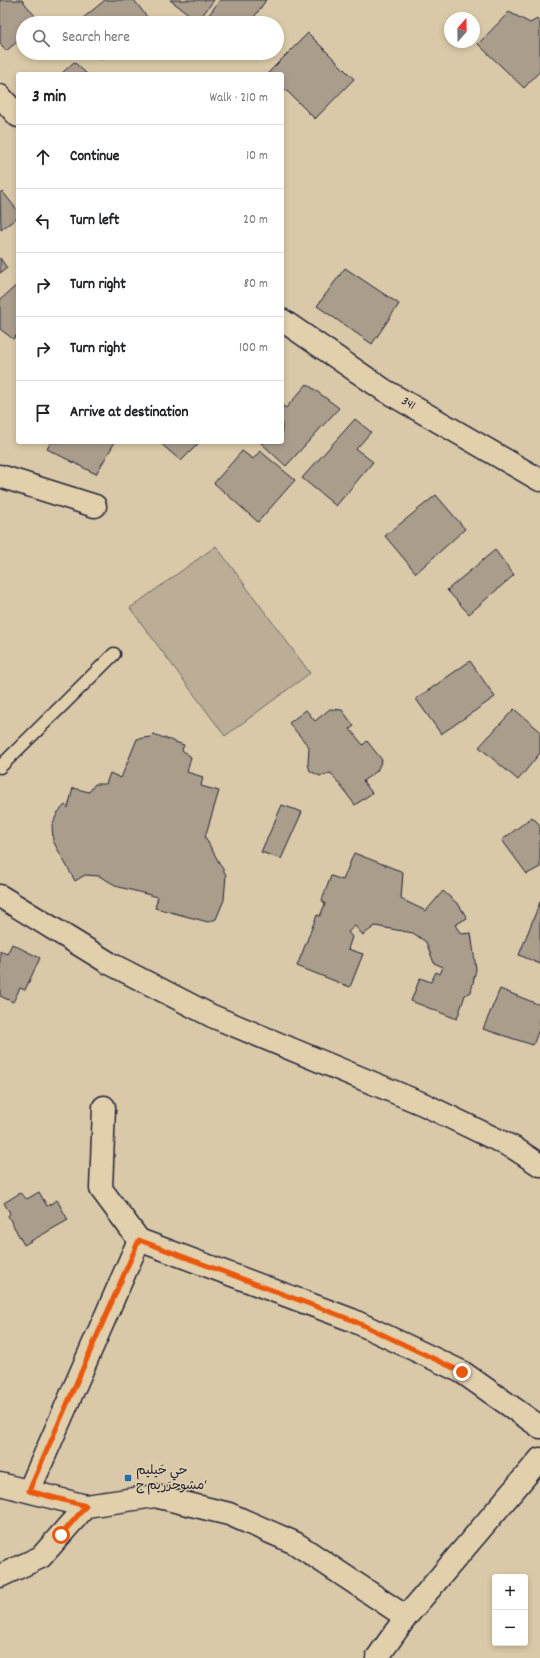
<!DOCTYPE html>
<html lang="en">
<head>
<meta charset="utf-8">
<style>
  body { margin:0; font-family:Dekko,"Playpen Sans Arabic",sans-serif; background:#f2f2f2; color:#202124 }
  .controls { position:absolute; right:12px; bottom:12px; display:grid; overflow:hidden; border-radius:4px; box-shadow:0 2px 6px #0003 }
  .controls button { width:36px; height:36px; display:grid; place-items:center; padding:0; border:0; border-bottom:1px solid #e0e0e0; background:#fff; color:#202124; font:20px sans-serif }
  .compass { position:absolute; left:444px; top:12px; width:36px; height:36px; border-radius:50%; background:#fff; box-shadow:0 2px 6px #0003; rotate:20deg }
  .stop { position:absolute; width:12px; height:12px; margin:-9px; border:3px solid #ea580c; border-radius:50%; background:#fff }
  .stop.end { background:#ea580c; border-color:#fff; box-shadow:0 1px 4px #0008 }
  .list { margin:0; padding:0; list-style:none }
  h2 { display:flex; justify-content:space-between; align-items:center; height:52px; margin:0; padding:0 16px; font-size:17px }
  h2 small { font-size:13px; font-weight:400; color:#757577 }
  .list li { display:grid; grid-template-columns:26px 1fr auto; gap:12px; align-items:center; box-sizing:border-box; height:64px; padding:0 16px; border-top:1px solid #e0e0e0 }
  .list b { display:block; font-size:15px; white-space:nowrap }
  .list em { font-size:13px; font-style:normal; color:#757577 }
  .icon { flex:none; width:22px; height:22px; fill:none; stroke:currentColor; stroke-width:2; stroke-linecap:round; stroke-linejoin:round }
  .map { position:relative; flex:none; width:540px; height:1658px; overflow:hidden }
  .search { position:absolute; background:#fff; box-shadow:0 2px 6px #0003; left:16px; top:16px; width:268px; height:44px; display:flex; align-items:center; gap:10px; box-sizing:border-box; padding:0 14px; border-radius:22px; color:#757577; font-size:15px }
  .panel { position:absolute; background:#fff; box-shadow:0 2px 6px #0003; left:16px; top:72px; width:268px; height:372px; border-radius:4px }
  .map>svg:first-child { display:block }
  .green { fill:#bcae96; stroke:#6f6868 }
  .building { fill:#aa9d8c; stroke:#22223b }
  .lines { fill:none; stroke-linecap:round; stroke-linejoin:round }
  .service-casing { stroke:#22223b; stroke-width:15 }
  .minor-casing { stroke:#22223b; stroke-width:25 }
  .service { stroke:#e2d0ad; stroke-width:12 }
  .minor { stroke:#e2d0ad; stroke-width:22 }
  .route { stroke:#ea580c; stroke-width:5 }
  .poi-dot { fill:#1f6fb2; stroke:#e2d0ad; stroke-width:1.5 }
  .labels { text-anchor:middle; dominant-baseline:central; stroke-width:3; stroke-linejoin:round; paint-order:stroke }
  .street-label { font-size:13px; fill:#22223b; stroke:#e2d0ad }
  .poi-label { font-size:13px; fill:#22223b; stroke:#e2d0ad; text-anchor:start }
</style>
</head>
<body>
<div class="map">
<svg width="540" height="1658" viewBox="0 0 540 1658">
  <rect width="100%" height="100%" fill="#dac9a8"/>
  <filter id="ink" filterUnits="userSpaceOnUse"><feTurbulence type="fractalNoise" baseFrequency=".025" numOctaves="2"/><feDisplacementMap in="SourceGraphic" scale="8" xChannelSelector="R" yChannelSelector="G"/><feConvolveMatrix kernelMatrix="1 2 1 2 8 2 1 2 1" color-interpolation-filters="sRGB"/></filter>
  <g filter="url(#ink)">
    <!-- green -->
    <path class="green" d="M216 546 310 673 225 736 130 608Z"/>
    <!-- building -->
    <g class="building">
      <path d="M0 0H22L40 22 23 23V37L6 51 0 43Z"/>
      <path d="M105 0H134L151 22 77 23Z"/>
      <path d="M170 0H214L198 21Z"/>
      <path d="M220 0H266L250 23H217L208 16Z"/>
      <path d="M509 12 530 23 537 19 540 23V71L524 88 478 44Z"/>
      <path d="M308 33 354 79 315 119 282 86V74H270L269 72Z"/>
      <path d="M95 53H110L101 60Z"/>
      <path d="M74 62 87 74H61Z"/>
      <path d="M2 191 18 211V217L1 230 0 193Z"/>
      <path d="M0 258 7 268 0 273Z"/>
      <path d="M345 268 399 304 372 344 317 306Z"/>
      <path d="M18 284V334L13 339 0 329V300Z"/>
      <path d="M307 384 339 408 286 466 260 442H282V405L286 408Z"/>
      <path d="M355 419 371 432 356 449 373 462 336 506 302 478Z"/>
      <path d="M51 442H115L96 474 47 449Z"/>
      <path d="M159 442H200L181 461Z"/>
      <path d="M242 451 253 459 260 451 295 480 258 522 214 483Z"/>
      <path d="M436 495 465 529 416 573 385 536Z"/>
      <path d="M495 550 514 575 469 614 447 590Z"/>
      <path d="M470 661 495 697 441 734 416 699Z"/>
      <path d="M330 709 342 710 354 726 350 729 363 745 367 741 382 760 377 771 363 781 372 793 355 805 331 773 320 776 310 771 308 764 309 747 289 723 306 710 315 721Z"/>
      <path d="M514 709 540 731V753L518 780 479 747Z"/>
      <path d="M153 734 184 745 182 750 191 757 187 772 203 777 201 786 219 791 205 837 226 875 224 900 216 919 208 922 155 908 158 897 119 887 99 876 85 875 75 881 53 841 52 825 58 812 65 805 68 808 73 788 89 792 95 784H106L110 773 121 778 137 739 150 737Z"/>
      <path d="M282 805 302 812 281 859 261 852Z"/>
      <path d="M532 817 540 825V867L527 874 502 840Z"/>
      <path d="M354 853 403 872 401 899 426 911 443 891 459 905 467 918 455 925 461 934 471 933 476 969 471 992 465 995 457 1019 411 1001 420 978 431 982 436 972 440 974 443 967 434 963 426 942 413 933 375 926 363 935 355 926 348 932 352 937 348 949 363 954 350 987 297 966 317 915 320 916 325 904 322 900 331 876 343 880Z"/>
      <path d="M540 902V964L519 955Z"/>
      <path d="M12 944 40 958 25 990 20 988 13 1002 0 996V951L7 954Z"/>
      <path d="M500 989 540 1005V1027L533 1045 483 1029Z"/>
      <path d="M39 1192 47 1206 57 1200 68 1220 24 1245 8 1216 10 1213 4 1203 20 1193 27 1199Z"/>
    </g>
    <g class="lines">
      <defs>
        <path id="service" d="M0 767 114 654"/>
        <g id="minor">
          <path d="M0 96 18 116"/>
          <path d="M282 320 384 390 540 480"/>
          <path d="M0 476 95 506"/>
          <path d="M0 896 109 963 212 1016 423 1104 514 1148 540 1165"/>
          <path d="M104 1107 101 1189 139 1240 352 1320 462 1372 540 1427"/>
          <path d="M0 1484 86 1506 155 1496 229 1514 295 1543 406 1617"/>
          <path d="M29 1491 139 1240"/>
          <path d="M0 1576 41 1557 86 1506"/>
          <path d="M377 1658 406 1617 540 1459"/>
        </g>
      </defs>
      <!-- service casing -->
      <use href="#service" class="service-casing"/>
      <!-- minor casing -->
      <use href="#minor" class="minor-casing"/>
      <!-- service -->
      <use href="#service" class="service"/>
      <!-- minor -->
      <use href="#minor" class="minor"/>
    </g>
  </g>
  <g class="lines" filter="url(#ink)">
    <!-- route -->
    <path class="route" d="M61 1535 86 1506 29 1491 139 1240 352 1320 462 1372"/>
  </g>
  <!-- markers -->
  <rect class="poi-dot" x="124" y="1474" width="8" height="8" rx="2"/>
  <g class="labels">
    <!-- street labels -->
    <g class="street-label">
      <text transform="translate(408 404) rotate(30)">341</text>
    </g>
    <!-- poi labels -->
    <g class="poi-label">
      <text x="136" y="1471">حي حَيليم<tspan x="136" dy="15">مشوحرَريم ج‘</tspan></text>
    </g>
  </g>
</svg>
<div class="controls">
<button>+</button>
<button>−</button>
</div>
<svg class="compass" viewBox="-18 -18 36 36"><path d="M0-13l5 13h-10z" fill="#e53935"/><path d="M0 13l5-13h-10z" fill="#757577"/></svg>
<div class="stop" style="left:61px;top:1535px"></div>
<div class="stop end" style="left:462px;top:1372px"></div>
<div class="search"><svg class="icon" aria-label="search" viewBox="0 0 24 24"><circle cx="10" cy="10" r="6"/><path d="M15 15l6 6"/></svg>Search here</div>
<section class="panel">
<h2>3 min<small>Walk · 210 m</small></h2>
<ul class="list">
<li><svg class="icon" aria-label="ahead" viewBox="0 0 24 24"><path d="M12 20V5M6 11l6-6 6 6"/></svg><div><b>Continue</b></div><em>10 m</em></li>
<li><svg class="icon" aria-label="left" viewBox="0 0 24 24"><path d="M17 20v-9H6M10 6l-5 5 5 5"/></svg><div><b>Turn left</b></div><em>20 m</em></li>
<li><svg class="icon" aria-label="right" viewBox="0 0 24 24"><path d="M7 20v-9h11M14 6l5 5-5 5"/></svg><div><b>Turn right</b></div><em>80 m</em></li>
<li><svg class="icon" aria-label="right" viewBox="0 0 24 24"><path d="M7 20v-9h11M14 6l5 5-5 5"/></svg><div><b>Turn right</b></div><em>100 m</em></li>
<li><svg class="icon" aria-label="arrive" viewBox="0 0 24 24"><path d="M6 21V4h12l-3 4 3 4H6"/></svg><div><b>Arrive at destination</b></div></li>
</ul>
</section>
</div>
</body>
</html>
